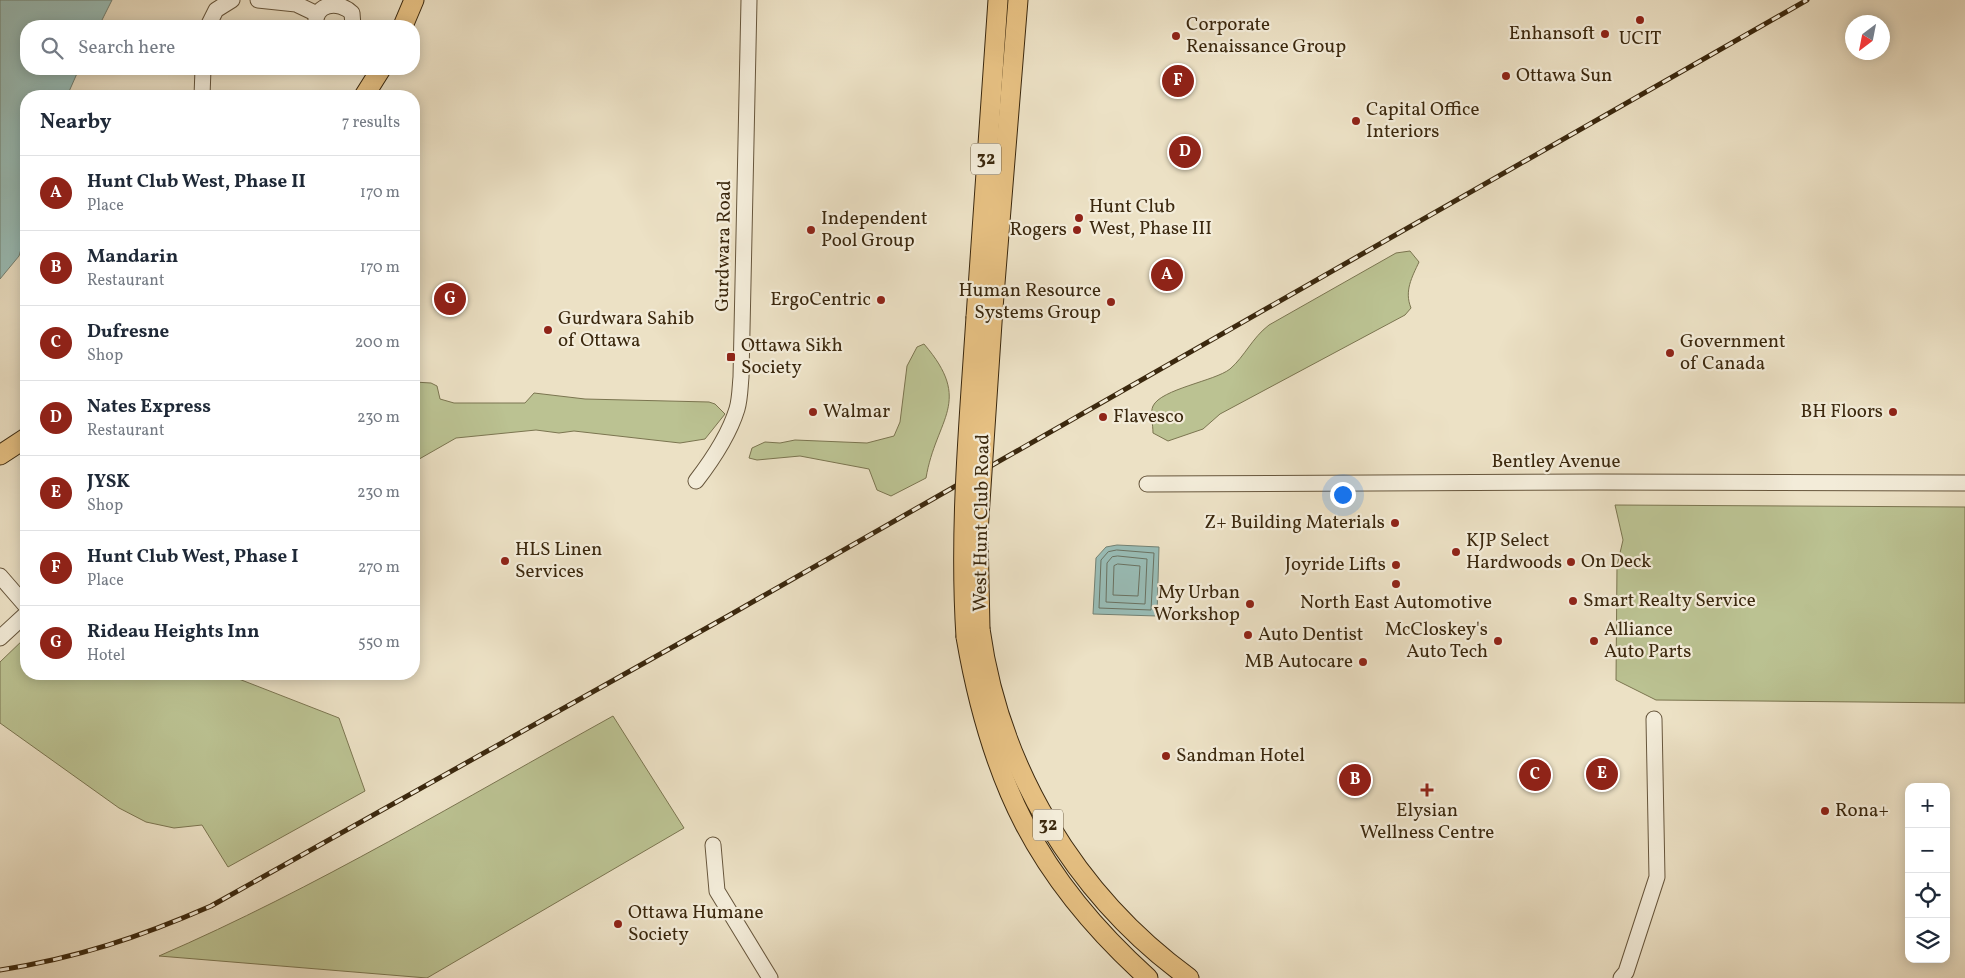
<!DOCTYPE html>
<html lang="en">
<head>
<meta charset="utf-8">
<style>
  body { margin:0; font-family:Vollkorn,serif; background:#f6f6f7; color:#1f2937 }
  .controls { position:absolute; right:15px; bottom:15px; display:grid; overflow:hidden; border-radius:10px; box-shadow:0 2px 12px #0003 }
  .controls button { width:45px; height:45px; display:grid; place-items:center; padding:0; border:0; border-bottom:1px solid #e0e1e3; background:#fff; color:#1f2937; font:25px sans-serif }
  .compass { position:absolute; left:1845px; top:15px; width:45px; height:45px; border-radius:50%; background:#fff; box-shadow:0 2px 12px #0003; rotate:212deg }
  .you { position:absolute; left:1342px; top:494px; width:18px; height:18px; margin:-12px; border:4px solid #fff; border-radius:50%; background:#1a73e8; box-shadow:0 0 0 8px #1a73e833 }
  .badge { display:grid; place-items:center; width:32px; height:32px; border-radius:50%; background:#8f2418; color:#fff; font-size:16px; font-weight:700 }
  .pin { position:absolute; translate:-50% -50%; border:2px solid #fff; box-shadow:0 1px 5px #0006 }
  .list { margin:0; padding:0; list-style:none }
  h2 { display:flex; justify-content:space-between; align-items:center; height:65px; margin:0; padding:0 20px; font-size:21px }
  h2 small { font-size:16px; font-weight:400; color:#747a83 }
  .list li { display:grid; grid-template-columns:32px 1fr auto; gap:15px; align-items:center; box-sizing:border-box; height:75px; padding:0 20px; border-top:1px solid #e0e1e3 }
  .list b { display:block; font-size:19px; white-space:nowrap }
  .list p { margin:0; font-size:16px; white-space:nowrap; color:#747a83 }
  .list em { font-size:16px; font-style:normal; color:#747a83 }
  .icon { flex:none; width:28px; height:28px; fill:none; stroke:currentColor; stroke-width:2; stroke-linecap:round; stroke-linejoin:round }
  .map { position:relative; flex:none; width:1965px; height:978px; overflow:hidden }
  .search { position:absolute; background:#fff; box-shadow:0 2px 12px #0003; left:20px; top:20px; width:400px; height:55px; display:flex; align-items:center; gap:12px; box-sizing:border-box; padding:0 18px; border-radius:20px; color:#747a83; font-size:19px }
  .panel { position:absolute; background:#fff; box-shadow:0 2px 12px #0003; left:20px; top:90px; width:400px; height:590px; border-radius:20px }
  .map>svg:first-child { display:block }
  .green { fill:#bbc292; stroke:#7b7550 }
  .water { fill:#99bdb7; stroke:#738173 }
  .lines { fill:none; stroke-linecap:round; stroke-linejoin:round }
  .shore { stroke:#6a7262; stroke-width:1 }
  .minor-casing { stroke:#67563c; stroke-width:17 }
  .major-casing { stroke:#3b280e; stroke-width:21 }
  .minor { stroke:#f3ecd9; stroke-width:15 }
  .major { stroke:#e6c082; stroke-width:19 }
  .rail-casing { stroke:#3b280e; stroke-width:5 }
  .rail { stroke:#f3ecd9; stroke-width:3; stroke-dasharray:9; stroke-linecap:butt }
  .major-bridge-casing { stroke:#3b280e; stroke-width:21; stroke-linecap:butt }
  .major-bridge { stroke:#e6c082; stroke-width:19 }
  .poi-dot { fill:#8f2418; stroke:#f3ecd9; stroke-width:2 }
  .labels { text-anchor:middle; dominant-baseline:central; stroke-width:4.5; stroke-linejoin:round; paint-order:stroke }
  .shield { fill:#f3ecd9; stroke:#72634b; stroke-width:1 }
  .shield-label { font-size:18px; font-weight:bold; fill:#3b280e }
  .poi-label { font-size:19px; fill:#3b280e; stroke:#f3ecd9; text-anchor:start }
  .street-label { font-size:19px; fill:#3b280e; stroke:#f3ecd9 }
</style>
</head>
<body>
<div class="map">
<svg width="1965" height="978" viewBox="0 0 1965 978">
  <rect width="100%" height="100%" fill="#ece1c5"/>
  <filter id="stains"><feTurbulence type="fractalNoise" baseFrequency=".004" numOctaves="4"/><feColorMatrix values="0 0 0 0 .2 0 0 0 0 .09 0 0 0 0 .02 0 0 0 .5 -.17"/></filter>
  <radialGradient id="worn" r=".72"><stop offset=".6" stop-color="#630" stop-opacity="0"/><stop offset="1" stop-color="#630" stop-opacity=".3"/></radialGradient>
  <!-- green -->
  <g class="green">
    <path d="M1410 251 1419 262C1412 277 1404 291 1411 308L1405 315 1220 414 1203 429 1168 441 1153 433C1153 425 1150 412 1153 406 1161 389 1215 381 1230 369 1245 356 1252 338 1269 325L1396 253Z"/>
    <path d="M924 344C974 402 936 418 926 478L891 496 877 490 869 469 800 456 757 460 749 458 752 448 765 442 780 443 795 440 867 443 894 436 900 422 907 366 917 347Z"/>
    <path d="M414 382 431 383 437 386 440 399 454 403H525L534 393 585 399 709 402 715 404 725 414 705 439 680 443 574 431 559 433 536 430 456 438 414 462Z"/>
    <path d="M1615 505 1965 507V703L1656 700 1616 680 1617 566 1623 540Z"/>
    <path d="M26 637V674H226L339 718 365 791 228 867 202 825 174 828 146 822 119 808 0 723V662Z"/>
    <path d="M613 716 684 828 427 978 159 956C316 888 463 799 613 716Z"/>
  </g>
  <!-- water -->
  <g class="water">
    <path d="M0 0H112L99 26H26V69H79L67 96H26V232L19 256 0 279Z"/>
    <path d="M1117 545 1159 547 1157 616 1093 614 1096 558 1106 547Z"/>
  </g>
  <g class="lines">
    <!-- shore -->
    <g class="shore">
      <path d="M1117 550 1154 553 1151 610 1099 608 1101 560 1108 552Z"/>
      <path d="M1118 556 1147 559 1145 604 1106 602 1107 563 1112 557Z"/>
      <path d="M1118 564 1140 566 1138 596 1113 595 1114 566Z"/>
    </g>
    <defs>
      <g id="minor">
        <path d="M258 0 296 4 317 14"/>
        <path d="M208 26 216 10 232 0"/>
        <path d="M316 26C313 3 339 0 352 13L353 26"/>
        <path d="M202 96 203 69"/>
        <path d="M696 481C713 459 729 435 737 409 740 399 740 387 741 377L749 0"/>
        <path d="M1147 484 1598 482 1965 483"/>
        <path d="M0 576 26 606"/>
        <path d="M0 638 26 614"/>
        <path d="M713 845 717 891 770 978"/>
        <path d="M1621 978 1626 972 1657 877 1654 719"/>
      </g>
      <g id="major">
        <path d="M403 26 414 0"/>
        <path d="M364 96 381 69"/>
        <path d="M993 308 1018 0"/>
        <path d="M976 317 998 0"/>
        <path d="M0 455 26 438"/>
        <path d="M980 629C999 768 1075 895 1189 978"/>
        <path d="M966 637C991 782 1037 878 1148 978"/>
      </g>
    </defs>
    <!-- minor casing -->
    <use href="#minor" class="minor-casing"/>
    <!-- major casing -->
    <use href="#major" class="major-casing"/>
    <!-- minor -->
    <use href="#minor" class="minor"/>
    <!-- major -->
    <use href="#major" class="major"/>
    <defs>
      <path id="rail" d="M0 970C77 958 140 937 211 906L728 616 1807 0"/>
    </defs>
    <!-- rail casing -->
    <use href="#rail" class="rail-casing"/>
    <!-- rail -->
    <use href="#rail" class="rail"/>
    <defs>
      <g id="major-bridge">
        <path d="M980 629 978 532 993 308"/>
        <path d="M966 637C959 530 969 424 976 317"/>
      </g>
    </defs>
    <!-- major-bridge casing -->
    <use href="#major-bridge" class="major-bridge-casing"/>
    <!-- major-bridge -->
    <use href="#major-bridge" class="major-bridge"/>
  </g>
  <!-- markers -->
  <g class="poi-dot">
    <circle cx="1640" cy="20" r="5"/>
    <circle cx="1605" cy="34" r="5"/>
    <circle cx="1176" cy="36" r="5"/>
    <circle cx="1506" cy="76" r="5"/>
    <circle cx="1356" cy="121" r="5"/>
    <circle cx="1079" cy="218" r="5"/>
    <circle cx="811" cy="230" r="5"/>
    <circle cx="1077" cy="230" r="5"/>
    <circle cx="881" cy="300" r="5"/>
    <circle cx="1111" cy="302" r="5"/>
    <circle cx="548" cy="330" r="5"/>
    <circle cx="1670" cy="353" r="5"/>
    <rect x="726" y="352" width="10" height="10" rx="2.5"/>
    <circle cx="813" cy="412" r="5"/>
    <circle cx="1893" cy="412" r="5"/>
    <circle cx="1103" cy="417" r="5"/>
    <circle cx="1395" cy="523" r="5"/>
    <circle cx="1456" cy="552" r="5"/>
    <circle cx="505" cy="561" r="5"/>
    <circle cx="1571" cy="562" r="5"/>
    <circle cx="1396" cy="565" r="5"/>
    <circle cx="1396" cy="584" r="5"/>
    <circle cx="1573" cy="601" r="5"/>
    <circle cx="1250" cy="604" r="5"/>
    <circle cx="1248" cy="635" r="5"/>
    <circle cx="1498" cy="641" r="5"/>
    <circle cx="1594" cy="641" r="5"/>
    <circle cx="1363" cy="662" r="5"/>
    <circle cx="1166" cy="756" r="5"/>
    <path d="M1424.5 782.5h5v5h5v5h-5v5h-5v-5h-5v-5h5z"/>
    <circle cx="1825" cy="811" r="5"/>
    <circle cx="618" cy="924" r="5"/>
  </g>
  <g class="labels">
    <!-- shield labels -->
    <g class="shield">
      <rect x="971" y="143.5" width="30" height="31" rx="4"/>
      <rect x="1033" y="809.5" width="30" height="31" rx="4"/>
    </g>
    <g class="shield-label">
      <text x="986" y="159">32</text>
      <text x="1048" y="825">32</text>
    </g>
    <!-- poi labels -->
    <g class="poi-label">
      <text x="1186" y="25">Corporate<tspan x="1186" dy="22">Renaissance Group</tspan></text>
      <text x="1595" y="34" text-anchor="end">Enhansoft</text>
      <text x="1640" y="39" text-anchor="middle">UCIT</text>
      <text x="1516" y="76">Ottawa Sun</text>
      <text x="1366" y="110">Capital Office<tspan x="1366" dy="22">Interiors</tspan></text>
      <text x="1089" y="207">Hunt Club<tspan x="1089" dy="22">West, Phase III</tspan></text>
      <text x="821" y="219">Independent<tspan x="821" dy="22">Pool Group</tspan></text>
      <text x="1067" y="230" text-anchor="end">Rogers</text>
      <text x="1101" y="291" text-anchor="end">Human Resource<tspan x="1101" dy="22">Systems Group</tspan></text>
      <text x="871" y="300" text-anchor="end">ErgoCentric</text>
      <text x="558" y="319">Gurdwara Sahib<tspan x="558" dy="22">of Ottawa</tspan></text>
      <text x="1680" y="342">Government<tspan x="1680" dy="22">of Canada</tspan></text>
      <text x="741" y="346">Ottawa Sikh<tspan x="741" dy="22">Society</tspan></text>
      <text x="823" y="412">Walmar</text>
      <text x="1883" y="412" text-anchor="end">BH Floors</text>
      <text x="1113" y="417">Flavesco</text>
      <text x="1385" y="523" text-anchor="end">Z+ Building Materials</text>
      <text x="1466" y="541">KJP Select<tspan x="1466" dy="22">Hardwoods</tspan></text>
      <text x="515" y="550">HLS Linen<tspan x="515" dy="22">Services</tspan></text>
      <text x="1581" y="562">On Deck</text>
      <text x="1386" y="565" text-anchor="end">Joyride Lifts</text>
      <text x="1240" y="593" text-anchor="end">My Urban<tspan x="1240" dy="22">Workshop</tspan></text>
      <text x="1583" y="601">Smart Realty Service</text>
      <text x="1396" y="603" text-anchor="middle">North East Automotive</text>
      <text x="1488" y="630" text-anchor="end">McCloskey's<tspan x="1488" dy="22">Auto Tech</tspan></text>
      <text x="1604" y="630">Alliance<tspan x="1604" dy="22">Auto Parts</tspan></text>
      <text x="1258" y="635">Auto Dentist</text>
      <text x="1353" y="662" text-anchor="end">MB Autocare</text>
      <text x="1176" y="756">Sandman Hotel</text>
      <text x="1427" y="811" text-anchor="middle">Elysian<tspan x="1427" dy="22">Wellness Centre</tspan></text>
      <text x="1835" y="811">Rona+</text>
      <text x="628" y="913">Ottawa Humane<tspan x="628" dy="22">Society</tspan></text>
    </g>
    <!-- street labels -->
    <g class="street-label">
      <text transform="translate(724 246) rotate(-89)">Gurdwara Road</text>
      <text x="1556" y="462">Bentley Avenue</text>
      <text transform="translate(982 523) rotate(-89)">West Hunt Club Road</text>
    </g>
  </g>
  <rect width="100%" height="100%" filter="url(#stains)"/>
  <rect width="100%" height="100%" fill="url(#worn)"/>
</svg>
<div class="controls">
<button>+</button>
<button>−</button>
<button><svg class="icon" aria-label="locate" viewBox="0 0 24 24"><circle cx="12" cy="12" r="6"/><path d="M12 2v4M12 18v4M2 12h4M18 12h4"/></svg></button>
<button><svg class="icon" aria-label="layers" viewBox="0 0 24 24"><path d="M12 4l9 5-9 5-9-5zM3 14l9 5 9-5"/></svg></button>
</div>
<svg class="compass" viewBox="-18 -18 36 36"><path d="M0-13l5 13h-10z" fill="#e53935"/><path d="M0 13l5-13h-10z" fill="#747a83"/></svg>
<div class="you"></div>
<div class="pin badge" style="left:1167px;top:275px">A</div>
<div class="pin badge" style="left:1355px;top:780px">B</div>
<div class="pin badge" style="left:1535px;top:775px">C</div>
<div class="pin badge" style="left:1185px;top:152px">D</div>
<div class="pin badge" style="left:1602px;top:774px">E</div>
<div class="pin badge" style="left:1178px;top:81px">F</div>
<div class="pin badge" style="left:450px;top:299px">G</div>
<div class="search"><svg class="icon" aria-label="search" viewBox="0 0 24 24"><circle cx="10" cy="10" r="6"/><path d="M15 15l6 6"/></svg>Search here</div>
<section class="panel">
<h2>Nearby<small>7 results</small></h2>
<ul class="list">
<li><span class="badge">A</span><div><b>Hunt Club West, Phase II</b><p>Place</p></div><em>170 m</em></li>
<li><span class="badge">B</span><div><b>Mandarin</b><p>Restaurant</p></div><em>170 m</em></li>
<li><span class="badge">C</span><div><b>Dufresne</b><p>Shop</p></div><em>200 m</em></li>
<li><span class="badge">D</span><div><b>Nates Express</b><p>Restaurant</p></div><em>230 m</em></li>
<li><span class="badge">E</span><div><b>JYSK</b><p>Shop</p></div><em>230 m</em></li>
<li><span class="badge">F</span><div><b>Hunt Club West, Phase I</b><p>Place</p></div><em>270 m</em></li>
<li><span class="badge">G</span><div><b>Rideau Heights Inn</b><p>Hotel</p></div><em>550 m</em></li>
</ul>
</section>
</div>
</body>
</html>
